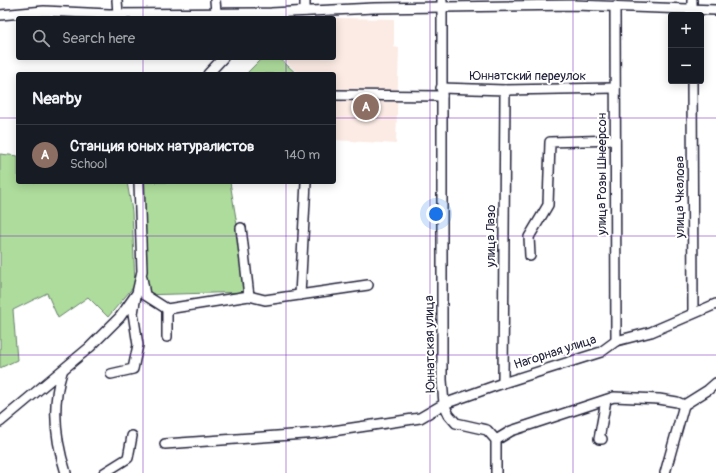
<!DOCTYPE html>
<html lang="en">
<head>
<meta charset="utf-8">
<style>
  body { margin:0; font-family:Pangolin,sans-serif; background:#20242c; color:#f1f3f6 }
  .controls { position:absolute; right:12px; top:12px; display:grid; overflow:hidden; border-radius:4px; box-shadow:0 2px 10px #0003 }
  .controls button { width:36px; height:36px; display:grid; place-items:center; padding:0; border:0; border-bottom:1px solid #363941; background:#171b24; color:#f1f3f6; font:20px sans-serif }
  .you { position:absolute; left:436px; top:214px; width:14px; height:14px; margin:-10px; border:3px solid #fff; border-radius:50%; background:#1a73e8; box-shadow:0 0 0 6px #1a73e833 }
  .badge { display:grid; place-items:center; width:26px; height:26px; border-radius:50%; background:#9495a2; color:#fff; font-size:13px; font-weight:700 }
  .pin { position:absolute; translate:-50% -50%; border:2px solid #fff; box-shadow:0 1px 4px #0006 }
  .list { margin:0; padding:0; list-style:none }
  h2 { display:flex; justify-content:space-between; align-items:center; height:52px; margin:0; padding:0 16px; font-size:17px }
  h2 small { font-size:13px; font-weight:400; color:#9ea1a6 }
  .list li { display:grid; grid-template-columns:26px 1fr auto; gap:12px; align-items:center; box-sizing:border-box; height:60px; padding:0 16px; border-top:1px solid #363941 }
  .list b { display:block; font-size:15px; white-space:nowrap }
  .list p { margin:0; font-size:13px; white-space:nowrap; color:#9ea1a6 }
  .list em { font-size:13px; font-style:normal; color:#9ea1a6 }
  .icon { flex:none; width:22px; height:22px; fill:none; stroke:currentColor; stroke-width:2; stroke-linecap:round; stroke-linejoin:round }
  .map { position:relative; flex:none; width:716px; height:473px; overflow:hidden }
  .search { position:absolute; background:#171b24; box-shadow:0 2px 10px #0003; left:16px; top:16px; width:320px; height:44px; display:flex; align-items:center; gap:10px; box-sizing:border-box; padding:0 14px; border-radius:4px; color:#9ea1a6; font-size:15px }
  .panel { position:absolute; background:#171b24; box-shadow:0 2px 10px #0003; left:16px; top:72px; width:320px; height:112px; border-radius:4px }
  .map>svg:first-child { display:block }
  .built { fill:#fbebe4 }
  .green { fill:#aedc9c; stroke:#687f6c }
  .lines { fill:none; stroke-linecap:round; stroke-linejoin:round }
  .minor-casing { stroke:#22223b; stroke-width:12 }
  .minor { stroke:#fff; stroke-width:9 }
  .grid { fill:none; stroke:#7b2cbf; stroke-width:1; stroke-opacity:0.55 }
  .labels { text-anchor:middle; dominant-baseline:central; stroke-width:4; stroke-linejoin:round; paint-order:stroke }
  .street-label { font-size:13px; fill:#22223b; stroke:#fff }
</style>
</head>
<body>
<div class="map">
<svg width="716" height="473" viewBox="0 0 716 473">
  <rect width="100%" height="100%" fill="#fff"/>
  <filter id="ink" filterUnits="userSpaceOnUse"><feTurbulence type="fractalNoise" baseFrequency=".025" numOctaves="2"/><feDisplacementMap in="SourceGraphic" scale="8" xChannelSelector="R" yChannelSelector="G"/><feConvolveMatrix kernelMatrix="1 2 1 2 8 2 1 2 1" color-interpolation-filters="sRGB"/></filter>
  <g filter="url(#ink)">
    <!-- built -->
    <path class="built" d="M334 18 394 19V47L399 48 396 144 334 140V74H299L282 58H334Z"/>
    <!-- green -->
    <g class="green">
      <path d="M262 58H279L297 74H246Z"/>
      <path d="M0 154 18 156V182H127L132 211 135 285 108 317 88 297 58 318 47 293 13 310 17 360 0 368Z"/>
      <path d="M143 182H230L248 292 141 295Z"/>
    </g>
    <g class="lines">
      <defs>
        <g id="minor">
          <path d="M117 0 118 14"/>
          <path d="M215 0 216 12"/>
          <path d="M305 0V11"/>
          <path d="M615 6 616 341"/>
          <path d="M0 15 44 11 109 14 271 13 374 8 575 5 716 10"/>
          <path d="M692 15V0"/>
          <path d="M208 74 223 58"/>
          <path d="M692 81 693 312"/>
          <path d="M441 88 505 90 615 88"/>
          <path d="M334 95 442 96"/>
          <path d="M241 228 249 296"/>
          <path d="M530 256 529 237 548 205 550 142 615 140"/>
          <path d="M142 278 145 295 167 309 249 296 265 300 368 285"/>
          <path d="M300 295 306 182"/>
          <path d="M167 337V309"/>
          <path d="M62 372C51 406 55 439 66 473"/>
          <path d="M111 374 133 369 138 345 133 313 136 296"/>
          <path d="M503 383 505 90"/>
          <path d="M684 405 708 390 716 383"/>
          <path d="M0 422 90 347 120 317 137 293 142 271 139 182"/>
          <path d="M602 439H599L606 400"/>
          <path d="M496 440 511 431 614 397 659 399 677 402 684 405"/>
          <path d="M165 444 319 433 420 418 444 404 442 380V0"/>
          <path d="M104 473 128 458 132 436"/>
          <path d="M496 473V440L487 430 456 423 449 415 444 404 503 383 601 352 616 341 651 332 716 304"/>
          <path d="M665 473 684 405"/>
        </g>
      </defs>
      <!-- minor casing -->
      <use href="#minor" class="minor-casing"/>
      <!-- minor -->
      <use href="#minor" class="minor"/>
    </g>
  </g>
  <!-- grid -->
  <path class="grid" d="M143 0V18M286 0V18M430 0V473M573 0V473M143 58V74M286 58V74M0 118H18M334 118H716M143 182V473M286 182V473M0 236H716M0 355H716"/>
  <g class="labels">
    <!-- street labels -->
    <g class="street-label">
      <text x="528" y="76">Юннатский переулок</text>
      <text transform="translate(602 174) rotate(-90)">улица Розы Шнеерсон</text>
      <text transform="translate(680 197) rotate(-90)">улица Чкалова</text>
      <text transform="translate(491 236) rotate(-90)">улица Лазо</text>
      <text transform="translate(430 344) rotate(-91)">Юннатская улица</text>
      <text transform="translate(555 352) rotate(-18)">Нагорная улица</text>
    </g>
  </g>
</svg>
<div class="controls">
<button>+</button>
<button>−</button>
</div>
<div class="you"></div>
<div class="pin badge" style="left:366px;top:107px;background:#8d6e63">A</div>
<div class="search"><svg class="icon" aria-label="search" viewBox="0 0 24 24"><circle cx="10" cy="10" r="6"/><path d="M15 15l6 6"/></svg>Search here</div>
<section class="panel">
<h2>Nearby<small></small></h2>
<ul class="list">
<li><span class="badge" style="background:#8d6e63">A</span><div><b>Станция юных натуралистов</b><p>School</p></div><em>140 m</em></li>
</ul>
</section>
</div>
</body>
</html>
